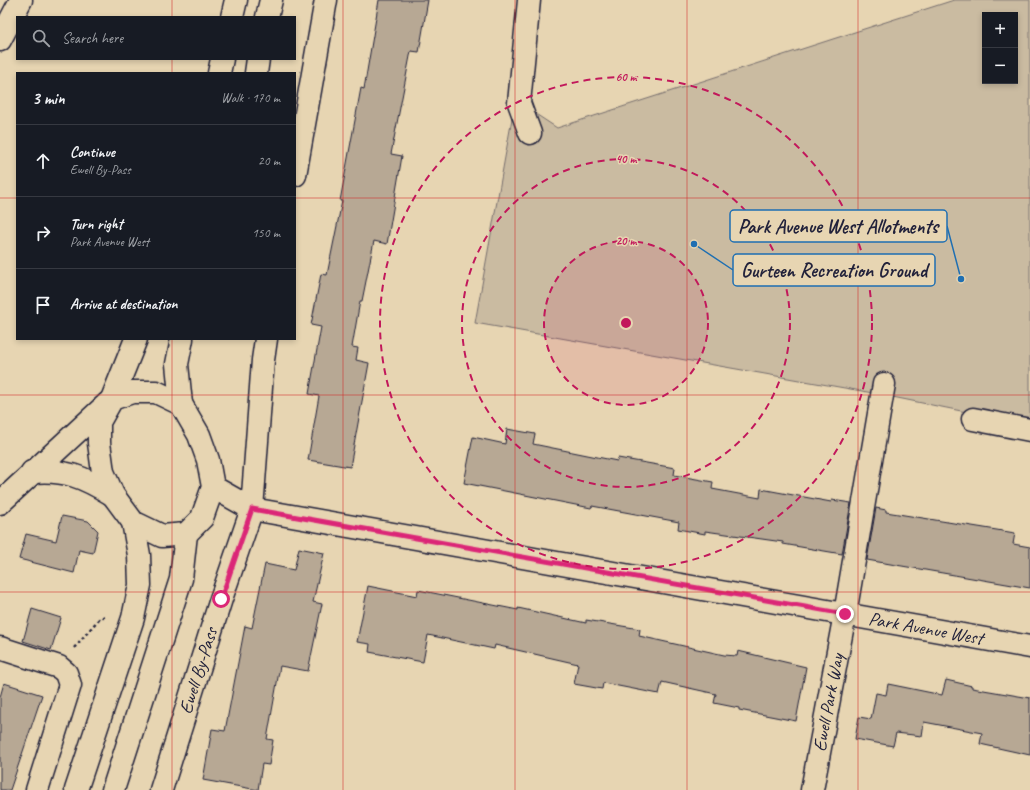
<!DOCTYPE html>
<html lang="en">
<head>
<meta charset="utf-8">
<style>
  body { margin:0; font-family:Caveat,sans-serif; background:#20242c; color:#f1f3f6 }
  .controls { position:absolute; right:12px; top:12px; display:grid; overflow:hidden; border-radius:0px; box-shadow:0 2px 6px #0003 }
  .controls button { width:36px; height:36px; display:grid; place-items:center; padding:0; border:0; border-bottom:1px solid #363941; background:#171b24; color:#f1f3f6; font:20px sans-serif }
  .stop { position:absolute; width:12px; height:12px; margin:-9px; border:3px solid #db2777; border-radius:50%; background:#fff }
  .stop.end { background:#db2777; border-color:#fff; box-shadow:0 1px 4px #0008 }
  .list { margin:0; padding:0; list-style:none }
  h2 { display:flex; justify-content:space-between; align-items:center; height:52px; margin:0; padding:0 16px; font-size:17px }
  h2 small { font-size:13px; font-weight:400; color:#9ea1a6 }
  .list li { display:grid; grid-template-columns:26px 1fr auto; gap:12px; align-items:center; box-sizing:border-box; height:72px; padding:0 16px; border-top:1px solid #363941 }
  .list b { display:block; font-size:15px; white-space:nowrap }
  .list p { margin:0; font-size:13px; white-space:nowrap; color:#9ea1a6 }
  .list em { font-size:13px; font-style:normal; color:#9ea1a6 }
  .icon { flex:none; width:22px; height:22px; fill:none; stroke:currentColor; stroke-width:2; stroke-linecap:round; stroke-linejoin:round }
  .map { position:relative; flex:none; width:1030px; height:790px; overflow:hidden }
  .search { position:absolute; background:#171b24; box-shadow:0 2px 6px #0003; left:16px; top:16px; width:280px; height:44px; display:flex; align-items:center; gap:10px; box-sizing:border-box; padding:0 14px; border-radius:0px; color:#9ea1a6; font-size:15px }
  .panel { position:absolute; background:#171b24; box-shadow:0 2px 6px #0003; left:16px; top:72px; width:280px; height:268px; border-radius:0px }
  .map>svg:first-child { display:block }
  .green { fill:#cabba1; stroke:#766e6e; fill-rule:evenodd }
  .building { fill:#b7a894; stroke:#22223b }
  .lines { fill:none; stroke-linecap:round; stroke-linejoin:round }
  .minor-casing { stroke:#22223b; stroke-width:25 }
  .highway-casing { stroke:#22223b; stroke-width:25 }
  .path { stroke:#22223b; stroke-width:2.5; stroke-dasharray:3 3; stroke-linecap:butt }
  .minor { stroke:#e7d5b2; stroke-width:22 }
  .highway { stroke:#e7d5b2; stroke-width:22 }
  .route { stroke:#db2777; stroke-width:5 }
  .grid { fill:none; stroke:#d62828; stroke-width:1; stroke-opacity:0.55 }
  .ring { fill:none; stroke:#c2185b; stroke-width:2; stroke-dasharray:7 5 }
  .labels { text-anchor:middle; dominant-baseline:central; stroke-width:3; stroke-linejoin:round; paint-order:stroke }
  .street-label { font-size:19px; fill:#22223b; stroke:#e7d5b2 }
  .centre { fill:#c2185b; stroke:#e7d5b2; stroke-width:2 }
  .ring-label { font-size:12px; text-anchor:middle; font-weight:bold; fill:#c2185b; stroke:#e7d5b2; stroke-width:3; stroke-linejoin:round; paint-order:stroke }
  .leader { fill:none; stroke:#1f6fb2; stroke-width:1.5 }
  .callout-dot { fill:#1f6fb2; stroke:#e7d5b2; stroke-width:1.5 }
  .callout { fill:#e7d5b2; stroke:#1f6fb2; stroke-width:1.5 }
  .callout-label { font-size:20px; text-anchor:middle; font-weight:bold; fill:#22223b }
</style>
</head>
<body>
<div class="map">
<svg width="1030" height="790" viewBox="0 0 1030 790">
  <rect width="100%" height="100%" fill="#e7d5b2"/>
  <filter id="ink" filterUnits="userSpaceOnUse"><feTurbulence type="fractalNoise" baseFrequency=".025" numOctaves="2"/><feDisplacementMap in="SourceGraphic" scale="8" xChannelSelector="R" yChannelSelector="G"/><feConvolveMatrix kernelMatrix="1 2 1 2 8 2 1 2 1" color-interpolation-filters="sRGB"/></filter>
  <g filter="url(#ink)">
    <!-- green -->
    <path class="green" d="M954 0H1030V425L873 393 475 323 515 102 519 103 557 128ZM985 15H1015V81H985Z"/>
    <!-- building -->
    <g class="building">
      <path d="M379 0H428L419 52 411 51 391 154 402 156 387 244 374 241 362 301H360L352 347 358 348 356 360 369 363 350 467 308 460 319 396 309 394 321 327 311 325 321 274 327 275 342 201H340L353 131 361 88 364 89Z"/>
      <path d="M507 429 535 434 533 444 617 461 618 458 675 468 674 475 713 482 712 489 760 498 761 489 831 502 832 500 851 503 842 554 783 544V542L705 531V534L678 529 679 522 592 506 591 508 464 483 473 437 505 444Z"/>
      <path d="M876 508 886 510V512L1015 533 1013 544 1030 547V588L867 560Z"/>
      <path d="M62 516 88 521 98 531 93 553 79 550 74 573 19 559 26 534 56 541Z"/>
      <path d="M299 548 324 553 313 602 322 604 308 671 280 666 267 739 273 740 269 765 262 764 258 790 203 780 212 729 225 731 245 626 252 628 265 564 294 570Z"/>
      <path d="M368 586 417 596 418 590 518 610V608L586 623V620L640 629 639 636 724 655 737 656 738 651 806 667 796 721 739 710V708L714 703 716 694 662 682 659 694 603 683 602 689 574 684 578 664 495 645 494 649 428 635 423 662 369 652 370 644 357 642Z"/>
      <path d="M32 609 61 618 51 650 23 641Z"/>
      <path d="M946 680 972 686V688L1030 698V755L980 744 982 733 924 722 922 736 896 733 893 746 855 739 859 717 871 719 876 693 886 695 888 684 942 695Z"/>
      <path d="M4 683 42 695 10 790H0V697Z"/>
    </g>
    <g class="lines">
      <defs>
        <g id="minor">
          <path d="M529 0 519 103 530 133"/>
          <path d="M0 40 21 0"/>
          <path d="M295 175 326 0"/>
          <path d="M973 419 1030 430"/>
          <path d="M32 472C65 469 84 477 113 495"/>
          <path id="s1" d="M213 487 252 509 1030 647"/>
          <path d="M0 503 108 403"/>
          <path d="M0 648 59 667 66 673 70 685 37 790"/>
          <path id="s2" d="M161 790 221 599 252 509 263 360 266 339"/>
          <path id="s3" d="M812 790 845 614 884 384"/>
        </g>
        <g id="highway">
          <path d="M232 17 236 0"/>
          <path d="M267 17 271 0"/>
          <path d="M219 73 222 59"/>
          <path d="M256 73 258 59"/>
          <path d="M132 392H156L181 404 199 435 208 460 213 487 202 518 186 534 162 536 133 522 113 495 103 472 99 443V422L112 399Z"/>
          <path d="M112 399 136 339"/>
          <path d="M181 404 177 364 182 339"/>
          <path d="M76 790 133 618 140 585 139 555 133 522"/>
          <path d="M113 790 181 579 186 534"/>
        </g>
      </defs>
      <!-- minor casing -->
      <use href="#minor" class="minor-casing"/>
      <!-- highway casing -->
      <use href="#highway" class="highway-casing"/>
      <!-- path -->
      <path class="path" d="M74 648 99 619 107 615"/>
      <!-- minor -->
      <use href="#minor" class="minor"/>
      <!-- highway -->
      <use href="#highway" class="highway"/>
    </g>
  </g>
  <g class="lines" filter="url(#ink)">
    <!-- route -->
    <path class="route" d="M221 599 252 509 845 614"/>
  </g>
  <!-- grid -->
  <path class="grid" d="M172 0V17M343 0V790M515 0V790M687 0V790M858 0V790M172 59V73M0 198H17M295 198H1030M172 339V790M0 395H1030M0 592H1030"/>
  <!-- distance rings -->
  <circle cx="626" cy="323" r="82" fill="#c2185b" fill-opacity=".12"/>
  <g class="ring">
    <circle cx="626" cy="323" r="82"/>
    <circle cx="626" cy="323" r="164"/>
    <circle cx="626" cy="323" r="246"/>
  </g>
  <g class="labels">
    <!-- street labels -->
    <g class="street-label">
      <text stroke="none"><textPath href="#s1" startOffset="729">Park Avenue West</textPath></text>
      <text stroke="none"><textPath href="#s2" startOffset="125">Ewell By-Pass</textPath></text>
      <text stroke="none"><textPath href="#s3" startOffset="89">Ewell Park Way</textPath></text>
    </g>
  </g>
  <circle cx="626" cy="323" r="6" class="centre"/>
  <g class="ring-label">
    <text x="626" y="81">60 m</text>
    <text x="626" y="163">40 m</text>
    <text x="626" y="245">20 m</text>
  </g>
  <!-- callouts -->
  <path class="leader" d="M961 279L947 226M694 244L733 270"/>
  <g class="callout-dot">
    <circle cx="961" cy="279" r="4"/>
    <circle cx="694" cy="244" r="4"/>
  </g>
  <g class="callout">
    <rect x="730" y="210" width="217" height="32" rx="4"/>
    <rect x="733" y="254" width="202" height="32" rx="4"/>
  </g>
  <g class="callout-label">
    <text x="838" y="233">Park Avenue West Allotments</text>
    <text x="834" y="277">Gurteen Recreation Ground</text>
  </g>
</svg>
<div class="controls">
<button>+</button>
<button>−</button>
</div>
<div class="stop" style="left:221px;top:599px"></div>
<div class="stop end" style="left:845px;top:614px"></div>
<div class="search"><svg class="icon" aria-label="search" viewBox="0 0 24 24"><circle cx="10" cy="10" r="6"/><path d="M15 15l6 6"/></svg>Search here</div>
<section class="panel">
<h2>3 min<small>Walk · 170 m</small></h2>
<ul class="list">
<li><svg class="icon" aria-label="ahead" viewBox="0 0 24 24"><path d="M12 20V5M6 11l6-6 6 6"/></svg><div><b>Continue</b><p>Ewell By-Pass</p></div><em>20 m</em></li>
<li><svg class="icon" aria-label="right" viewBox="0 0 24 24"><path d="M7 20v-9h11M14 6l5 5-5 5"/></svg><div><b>Turn right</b><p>Park Avenue West</p></div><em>150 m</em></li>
<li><svg class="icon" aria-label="arrive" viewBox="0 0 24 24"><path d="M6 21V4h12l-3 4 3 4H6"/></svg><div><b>Arrive at destination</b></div></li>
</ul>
</section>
</div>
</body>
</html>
